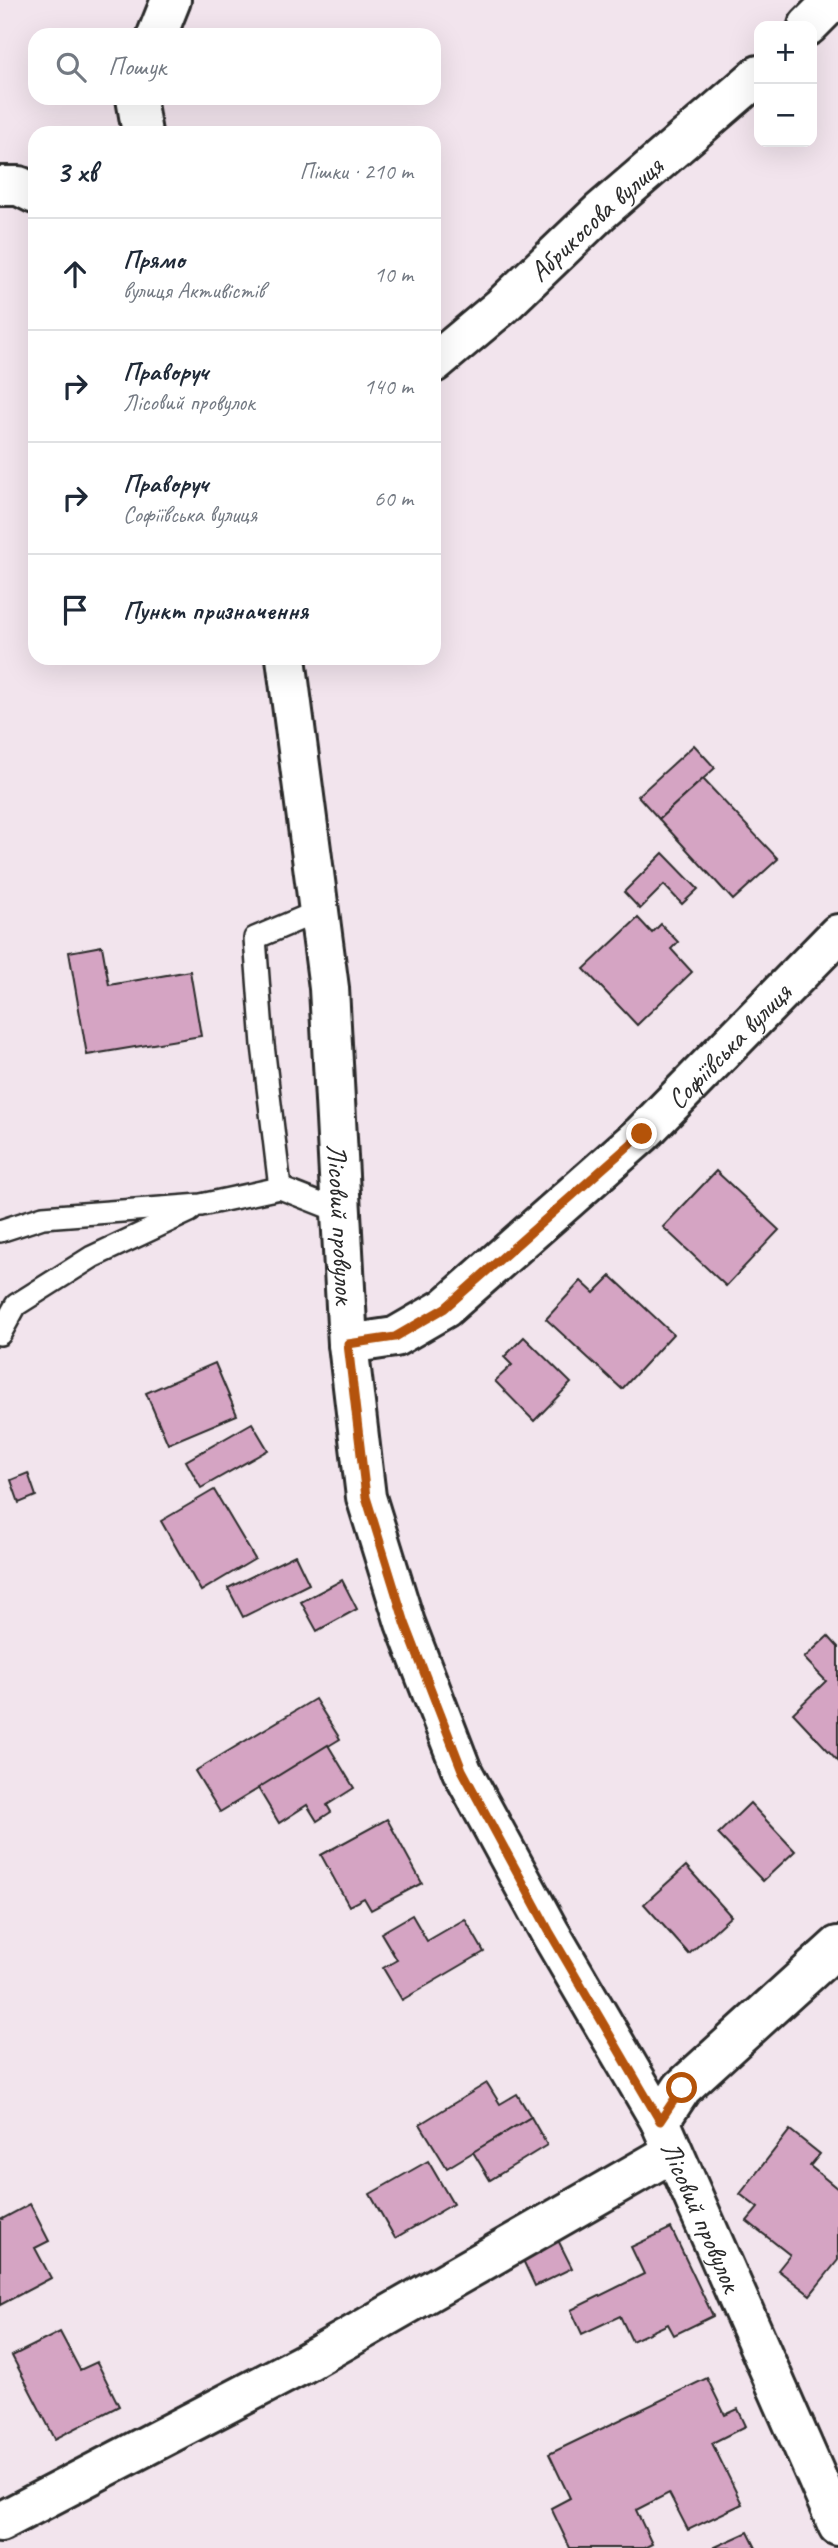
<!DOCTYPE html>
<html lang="uk">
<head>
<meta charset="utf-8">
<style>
  body { margin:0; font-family:Caveat,sans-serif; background:#f2f2f3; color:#1f2937 }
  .controls { position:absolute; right:21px; top:21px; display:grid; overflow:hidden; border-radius:14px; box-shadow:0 7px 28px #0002 }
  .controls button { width:63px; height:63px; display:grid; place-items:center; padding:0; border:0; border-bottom:2px solid #e0e1e3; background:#fff; color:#1f2937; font:35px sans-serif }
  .stop { position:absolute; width:21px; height:21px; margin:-16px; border:5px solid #b45309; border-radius:50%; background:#fff }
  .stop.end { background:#b45309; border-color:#fff; box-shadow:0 2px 7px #0008 }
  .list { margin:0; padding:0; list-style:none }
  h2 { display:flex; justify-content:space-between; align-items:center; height:91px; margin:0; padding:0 28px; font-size:30px }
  h2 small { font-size:23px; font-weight:400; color:#747a83 }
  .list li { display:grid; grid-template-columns:46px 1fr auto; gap:21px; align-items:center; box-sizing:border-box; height:112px; padding:0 28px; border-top:2px solid #e0e1e3 }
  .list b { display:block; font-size:26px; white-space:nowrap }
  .list p { margin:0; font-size:23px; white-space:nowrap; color:#747a83 }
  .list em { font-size:23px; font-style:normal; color:#747a83 }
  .icon { flex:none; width:38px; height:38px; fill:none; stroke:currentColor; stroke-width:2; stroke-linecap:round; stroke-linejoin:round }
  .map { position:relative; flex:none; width:838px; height:2548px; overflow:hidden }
  .search { position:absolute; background:#fff; box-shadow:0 7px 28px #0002; left:28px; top:28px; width:413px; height:77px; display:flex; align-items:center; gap:18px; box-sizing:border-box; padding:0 24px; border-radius:21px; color:#747a83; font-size:26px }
  .panel { position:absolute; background:#fff; box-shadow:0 7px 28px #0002; left:28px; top:126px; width:413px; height:539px; border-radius:21px }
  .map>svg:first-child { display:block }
  .building { fill:#d5a4c3; stroke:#2b2b2b; stroke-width:2 }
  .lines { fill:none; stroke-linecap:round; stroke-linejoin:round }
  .service-casing { stroke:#2b2b2b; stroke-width:26 }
  .minor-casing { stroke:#2b2b2b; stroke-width:44 }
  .service { stroke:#fff; stroke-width:21 }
  .minor { stroke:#fff; stroke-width:38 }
  .route { stroke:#b45309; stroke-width:9 }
  .labels { text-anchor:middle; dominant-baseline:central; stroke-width:7; stroke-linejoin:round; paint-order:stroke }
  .street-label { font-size:28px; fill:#2b2b2b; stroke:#fff }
</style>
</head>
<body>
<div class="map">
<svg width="838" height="2548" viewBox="0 0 838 2548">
  <rect width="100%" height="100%" fill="#f2e4ed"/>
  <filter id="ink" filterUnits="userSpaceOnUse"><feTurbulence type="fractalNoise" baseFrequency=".0143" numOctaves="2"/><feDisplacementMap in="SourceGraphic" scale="14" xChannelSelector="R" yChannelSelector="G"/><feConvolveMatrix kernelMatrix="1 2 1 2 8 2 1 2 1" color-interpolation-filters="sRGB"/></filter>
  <g filter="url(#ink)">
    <!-- building -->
    <g class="building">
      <path d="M694 745 715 768 659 819 638 796Z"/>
      <path d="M703 779 778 859 733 900 659 819Z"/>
      <path d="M663 853 698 889 682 904 664 885 640 909 624 892Z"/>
      <path d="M638 918 652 933 661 924 678 942 671 949 692 972 637 1025 584 969Z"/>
      <path d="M102 946 109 985 190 971 201 1036 87 1055 69 952Z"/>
      <path d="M716 1171 779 1230 726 1286 663 1227Z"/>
      <path d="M611 1276 673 1334 622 1389 546 1319 581 1281 594 1293Z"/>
      <path d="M524 1337 571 1383 534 1421 495 1381 512 1365 504 1357Z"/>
      <path d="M215 1363 237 1415 168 1444 146 1393Z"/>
      <path d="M252 1423 268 1450 201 1488 186 1461Z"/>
      <path d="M28 1473 36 1496 19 1503 11 1480Z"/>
      <path d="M214 1490 255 1559 201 1591 161 1521Z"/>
      <path d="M295 1555 309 1584 243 1617 228 1588Z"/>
      <path d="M342 1580 357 1609 317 1631 301 1602Z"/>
      <path d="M828 1636 838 1647V1761L793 1713 826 1681 804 1658Z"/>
      <path d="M315 1699 340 1739 220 1812 195 1771Z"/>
      <path d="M328 1745 354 1788 327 1805 331 1812 317 1821 307 1805 279 1823 258 1788Z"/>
      <path d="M750 1803 795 1851 763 1881 718 1834Z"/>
      <path d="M387 1819 422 1883 371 1910 364 1898 349 1906 321 1855Z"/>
      <path d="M686 1866 731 1916 689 1954 644 1904Z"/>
      <path d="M412 1915 427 1941 465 1919 484 1952 402 2000 383 1968 397 1960 381 1933Z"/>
      <path d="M487 2083 500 2104 517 2094 531 2117 447 2168 420 2124Z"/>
      <path d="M531 2117 547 2145 490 2180 473 2152Z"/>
      <path d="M790 2130 820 2154 810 2166 838 2189V2260L810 2295 778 2270 790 2255 747 2221 758 2208 740 2194Z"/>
      <path d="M428 2161 453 2204 395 2238 370 2194Z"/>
      <path d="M30 2204 49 2241 35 2248 51 2278 0 2305V2220Z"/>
      <path d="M671 2228 713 2316 674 2335 668 2324 632 2341 620 2316 582 2334 571 2310 644 2274 631 2247Z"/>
      <path d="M558 2240 572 2268 535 2286 522 2258Z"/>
      <path d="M60 2332 80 2370 97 2362 119 2406 55 2439 12 2356Z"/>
      <path d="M707 2378 725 2415 738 2409 746 2426 712 2443 742 2504 688 2530 669 2493 636 2510 652 2544 644 2548H570L551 2508 570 2498 549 2454Z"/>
      <path d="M748 2532 756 2548H713Z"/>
    </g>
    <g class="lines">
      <defs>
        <g id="service">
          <path d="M280 1188 263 1045 255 938 319 911"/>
          <path d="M0 1231 43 1217 201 1205 280 1188 341 1212"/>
          <path d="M0 1334 16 1305 92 1257 190 1211"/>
        </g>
        <g id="minor">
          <path d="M808 26 834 0"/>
          <path d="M157 35 171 0"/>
          <path d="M136 98 142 133"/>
          <path d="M0 186H19L35 194"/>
          <path id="s1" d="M434 363 502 306 600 212 759 75"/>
          <path id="s2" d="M286 658 329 988 348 1344 366 1497 405 1623 462 1771 549 1931 660 2121 838 2526"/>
          <path id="s3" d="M348 1344 395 1337 445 1308 642 1134 838 934"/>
          <path d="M660 2121 682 2088 838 1946"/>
          <path d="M0 2522 303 2364 673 2152"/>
        </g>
      </defs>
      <!-- service casing -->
      <use href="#service" class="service-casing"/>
      <!-- minor casing -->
      <use href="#minor" class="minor-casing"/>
      <!-- service -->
      <use href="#service" class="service"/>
      <!-- minor -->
      <use href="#minor" class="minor"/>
    </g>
  </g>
  <g class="lines" filter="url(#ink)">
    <!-- route -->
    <path class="route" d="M642 1134 445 1308 395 1337 348 1344 366 1497 405 1623 462 1770 549 1931 660 2121 682 2088"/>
  </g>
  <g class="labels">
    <!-- street labels -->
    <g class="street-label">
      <text stroke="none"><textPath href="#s1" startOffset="217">Абрикосова вулиця</textPath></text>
      <text stroke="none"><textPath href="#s3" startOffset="492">Софіївська вулиця</textPath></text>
      <text stroke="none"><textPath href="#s2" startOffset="569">Лісовий провулок</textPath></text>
      <text stroke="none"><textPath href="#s2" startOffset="1640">Лісовий провулок</textPath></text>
    </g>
  </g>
</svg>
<div class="controls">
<button>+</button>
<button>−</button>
</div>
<div class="stop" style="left:682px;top:2088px"></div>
<div class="stop end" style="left:642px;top:1134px"></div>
<div class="search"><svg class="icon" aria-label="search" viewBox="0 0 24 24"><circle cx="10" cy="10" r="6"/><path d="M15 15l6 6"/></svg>Пошук</div>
<section class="panel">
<h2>3 хв<small>Пішки · 210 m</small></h2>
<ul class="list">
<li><svg class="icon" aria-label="ahead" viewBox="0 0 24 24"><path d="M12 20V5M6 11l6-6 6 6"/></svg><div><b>Прямо</b><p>вулиця Активістів</p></div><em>10 m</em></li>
<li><svg class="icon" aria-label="right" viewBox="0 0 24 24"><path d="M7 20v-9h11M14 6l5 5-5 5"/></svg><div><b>Праворуч</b><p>Лісовий провулок</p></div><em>140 m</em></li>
<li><svg class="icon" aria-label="right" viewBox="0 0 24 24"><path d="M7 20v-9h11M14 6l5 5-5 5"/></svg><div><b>Праворуч</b><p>Софіївська вулиця</p></div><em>60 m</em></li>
<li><svg class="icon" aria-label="arrive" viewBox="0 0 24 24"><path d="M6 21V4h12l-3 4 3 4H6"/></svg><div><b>Пункт призначення</b></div></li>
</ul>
</section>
</div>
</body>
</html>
